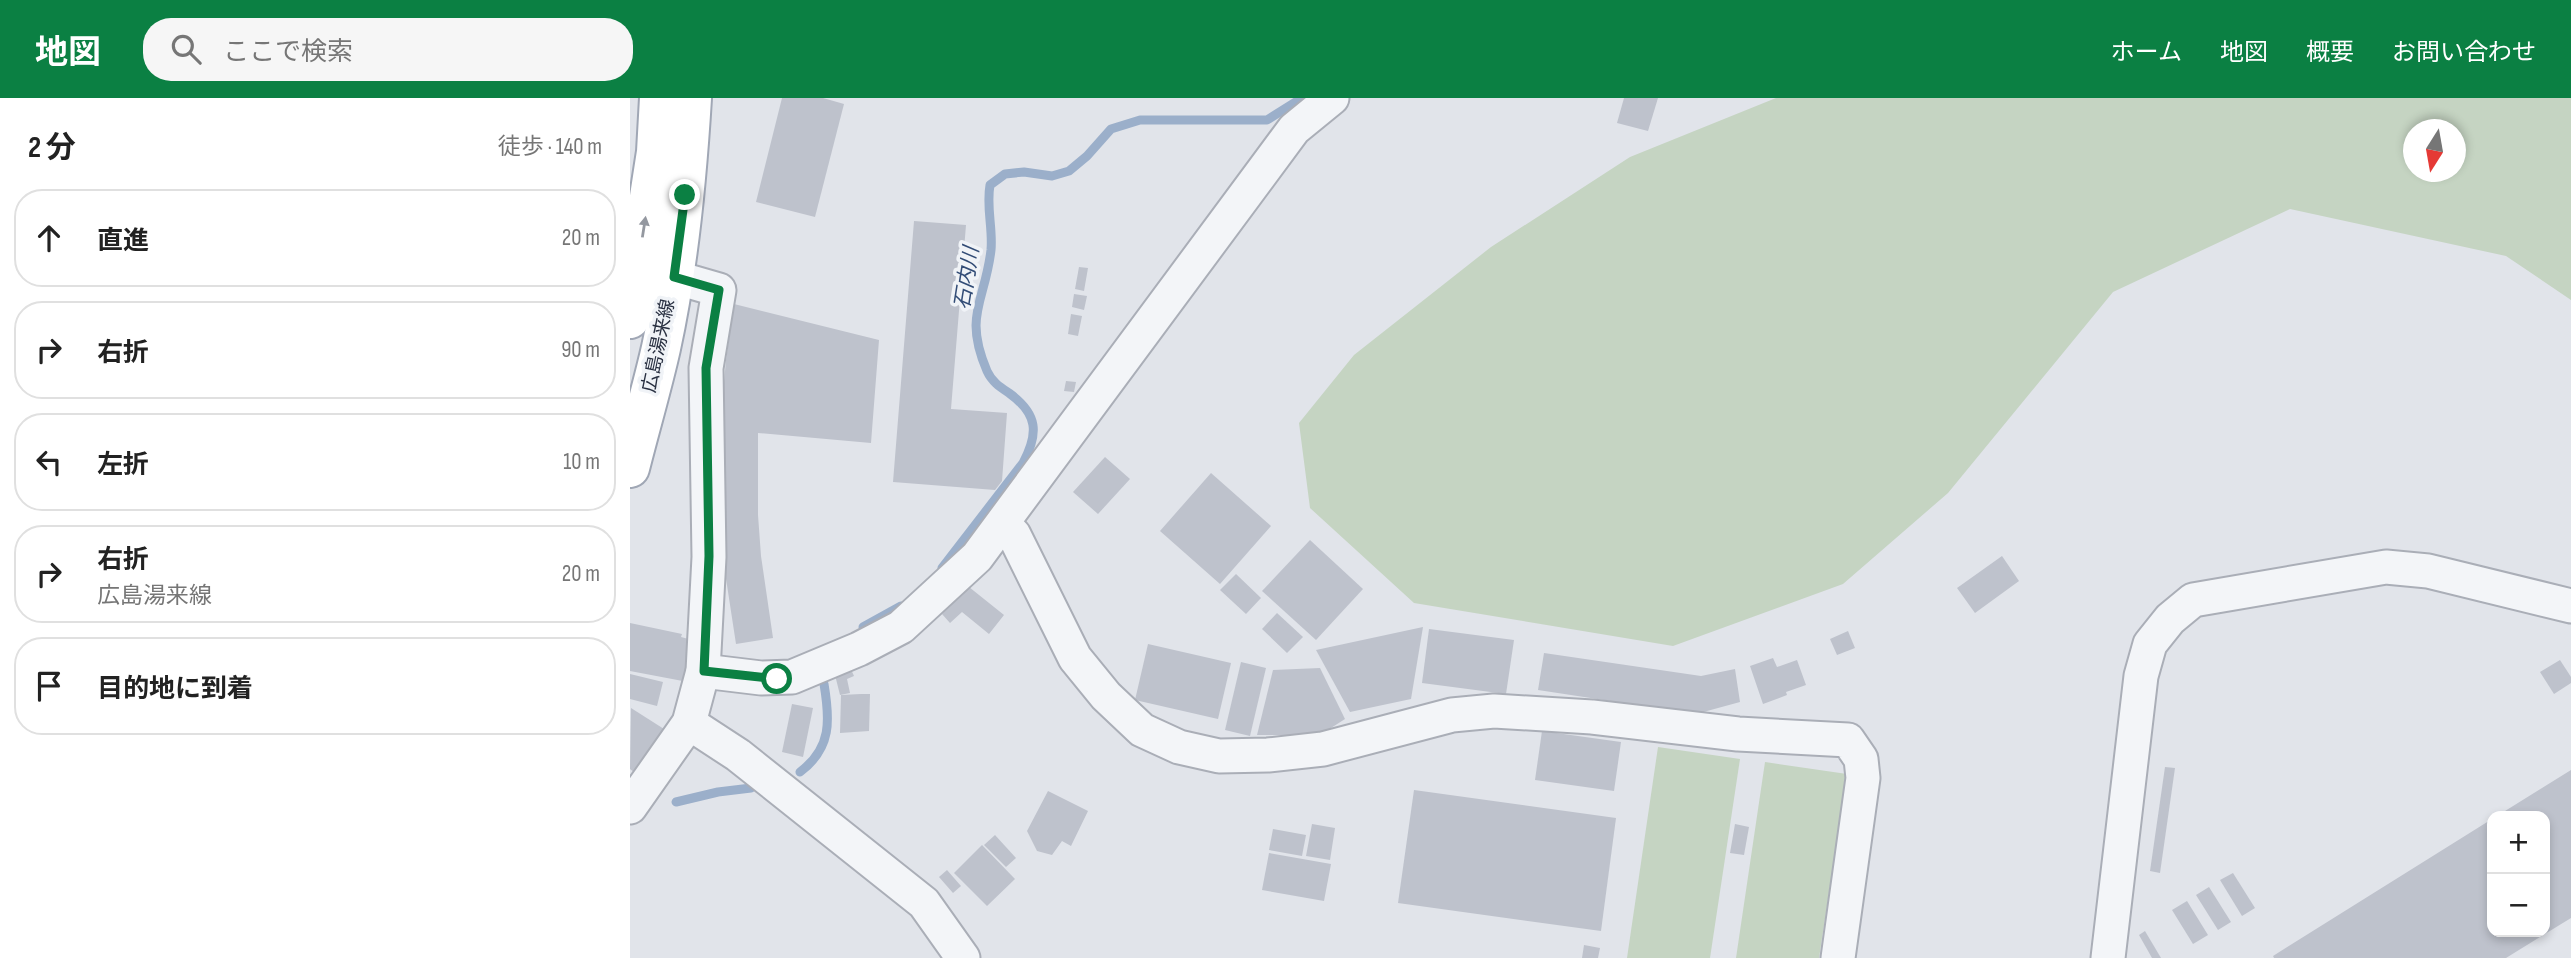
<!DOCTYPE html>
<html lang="ja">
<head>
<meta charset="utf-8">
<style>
  body { margin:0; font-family:"Sofia Sans Condensed","Noto Sans JP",sans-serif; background:#f6f6f6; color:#222 }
  .controls { position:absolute; right:21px; bottom:21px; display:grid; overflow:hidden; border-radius:14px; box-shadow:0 4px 10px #0003 }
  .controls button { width:63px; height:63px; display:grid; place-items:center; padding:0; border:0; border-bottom:2px solid #e0e0e0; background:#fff; color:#222; font:35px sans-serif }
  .compass { position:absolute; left:1773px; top:21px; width:63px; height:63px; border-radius:50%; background:#fff; box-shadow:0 4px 10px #0003; rotate:191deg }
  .stop { position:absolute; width:21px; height:21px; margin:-16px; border:5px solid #0b8043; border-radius:50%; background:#fff }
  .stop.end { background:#0b8043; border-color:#fff; box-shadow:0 2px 7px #0008 }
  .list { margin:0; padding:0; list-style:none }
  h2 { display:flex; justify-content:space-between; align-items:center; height:91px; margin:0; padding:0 28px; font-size:30px }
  h2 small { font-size:23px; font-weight:400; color:#767676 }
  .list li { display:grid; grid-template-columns:46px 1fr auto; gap:21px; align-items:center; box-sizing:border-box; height:98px; margin:0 14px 14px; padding:0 14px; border:2px solid #e0e0e0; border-radius:28px }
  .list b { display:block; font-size:26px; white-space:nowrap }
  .list p { margin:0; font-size:23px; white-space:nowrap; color:#767676 }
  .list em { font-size:23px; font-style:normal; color:#767676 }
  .icon { flex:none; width:38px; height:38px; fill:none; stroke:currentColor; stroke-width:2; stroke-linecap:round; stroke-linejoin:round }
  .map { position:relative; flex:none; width:1941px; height:860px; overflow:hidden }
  header { display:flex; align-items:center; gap:42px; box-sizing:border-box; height:98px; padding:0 35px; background:#0b8043; color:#fff }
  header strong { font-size:33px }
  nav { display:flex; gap:38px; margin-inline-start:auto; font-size:24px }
  .search { width:490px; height:63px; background:#f6f6f6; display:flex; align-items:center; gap:18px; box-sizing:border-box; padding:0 24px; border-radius:28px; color:#767676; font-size:26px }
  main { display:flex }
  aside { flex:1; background:#fff }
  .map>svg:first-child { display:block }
  .green { fill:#c5d4c2; fill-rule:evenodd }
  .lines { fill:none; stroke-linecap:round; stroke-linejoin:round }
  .stream { stroke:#9bafca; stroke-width:9 }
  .building { fill:#bec2cc }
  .minor-casing { stroke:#aaaeb7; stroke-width:37 }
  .primary-casing { stroke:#a0a7b5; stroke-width:42 }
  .minor { stroke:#f3f5f8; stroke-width:33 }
  .primary { stroke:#fff; stroke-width:38 }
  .oneway { fill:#9498a0 }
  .route { stroke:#0b8043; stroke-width:9 }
  .labels { text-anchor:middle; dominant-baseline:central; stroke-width:7; stroke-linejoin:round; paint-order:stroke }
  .street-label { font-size:19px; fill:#293041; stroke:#f0f3f7 }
  .water-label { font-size:21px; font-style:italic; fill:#324c76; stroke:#f0f3f7 }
</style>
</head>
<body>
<header>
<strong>地図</strong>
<div class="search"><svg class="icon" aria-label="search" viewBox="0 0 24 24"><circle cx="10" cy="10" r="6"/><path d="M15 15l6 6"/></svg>ここで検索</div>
<nav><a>ホーム</a><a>地図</a><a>概要</a><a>お問い合わせ</a></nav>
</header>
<main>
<aside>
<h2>2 分<small>徒歩 · 140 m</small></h2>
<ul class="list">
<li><svg class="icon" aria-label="ahead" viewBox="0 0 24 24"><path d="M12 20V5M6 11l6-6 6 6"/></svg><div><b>直進</b></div><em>20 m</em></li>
<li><svg class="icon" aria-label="right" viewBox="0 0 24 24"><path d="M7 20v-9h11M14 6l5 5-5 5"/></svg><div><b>右折</b></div><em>90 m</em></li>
<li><svg class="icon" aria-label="left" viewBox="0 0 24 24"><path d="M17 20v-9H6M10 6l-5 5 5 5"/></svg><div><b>左折</b></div><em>10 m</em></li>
<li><svg class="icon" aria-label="right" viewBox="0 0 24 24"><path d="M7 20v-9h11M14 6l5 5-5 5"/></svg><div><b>右折</b><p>広島湯来線</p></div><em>20 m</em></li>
<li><svg class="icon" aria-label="arrive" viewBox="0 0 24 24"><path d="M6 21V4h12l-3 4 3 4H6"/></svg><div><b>目的地に到着</b></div></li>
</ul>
</aside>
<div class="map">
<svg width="1941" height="860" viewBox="0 0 1941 860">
  <rect width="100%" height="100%" fill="#e1e4ea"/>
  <!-- green -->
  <g class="green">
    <path d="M1146 0H1941V202L1876 158 1660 111 1483 194 1318 395 1213 486 1043 548 784 505 680 410 669 325 724 257 861 149 1000 59ZM1784 32H1826V74H1784Z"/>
    <path d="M1028 649 1110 661 1080 860H997Z"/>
    <path d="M1135 664 1217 676 1189 860H1106Z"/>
  </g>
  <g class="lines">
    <!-- stream -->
    <g class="stream">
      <path d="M312 470 393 365C409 335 408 316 379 295 370 289 362 284 357 273 333 217 355 204 361 152 363 130 356 109 360 87L375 76 394 74 422 78 439 73 457 58 481 31 510 22H637L672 0"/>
      <path d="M233 529 271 508"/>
      <path d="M170 674C202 650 200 622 194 586"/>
      <path d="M46 704 88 694 121 690"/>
    </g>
  </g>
  <!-- building -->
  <g class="building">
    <path d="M152 0H193L214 6 185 119 126 104Z"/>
    <path d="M994 0H1028L1018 33 987 25Z"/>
    <path d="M284 123 336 127 321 311 377 315 372 383 365 392 263 384Z"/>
    <path d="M449 169 458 170 454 193 445 191Z"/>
    <path d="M444 196 457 198 454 212 442 209Z"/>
    <path d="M104 206 249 242 241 345 128 335V417L131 458 143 540 106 546 93 461 91 318 96 262Z"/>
    <path d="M441 216 452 218 448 238 438 236Z"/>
    <path d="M436 283 446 284 444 294 434 293Z"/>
    <path d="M475 359 500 381 468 416 443 394Z"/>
    <path d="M581 375 641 428 590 486 530 433Z"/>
    <path d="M680 442 733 491 686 542 632 493Z"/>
    <path d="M1372 458 1389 483 1345 515 1327 490Z"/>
    <path d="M606 476 631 500 616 516 590 492Z"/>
    <path d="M339 489 374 517 359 536 332 514 320 525 312 516Z"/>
    <path d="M647 515 673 539 657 555 632 531Z"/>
    <path d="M0 525 52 536 51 539 66 543 58 584 0 573Z"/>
    <path d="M793 529 781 601 720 614 686 552Z"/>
    <path d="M799 531 884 542 876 596 792 585Z"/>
    <path d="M1218 533 1225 550 1207 557 1200 541Z"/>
    <path d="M518 546 601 565 588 621 505 602Z"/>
    <path d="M914 555 1071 578 1105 571 1110 604 1066 616 908 592Z"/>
    <path d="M1143 560 1147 569 1167 562 1176 587 1156 594 1157 597 1133 606 1120 568Z"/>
    <path d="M1930 562 1941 579V585L1924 596 1910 574Z"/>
    <path d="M611 564 636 570 620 638 595 632Z"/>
    <path d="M219 567 224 578 217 581 220 595 210 597 204 573Z"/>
    <path d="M690 570 715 621 690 637H627L643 572Z"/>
    <path d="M0 576 33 584 27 608 0 601Z"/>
    <path d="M231 596H240L239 633 210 635 211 597Z"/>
    <path d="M162 606 183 610 173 659 152 654Z"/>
    <path d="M1 610 34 631 5 675 0 671Z"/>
    <path d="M912 633 991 644 984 693 905 682Z"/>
    <path d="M1535 669 1545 670 1530 775 1520 773Z"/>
    <path d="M1941 672V820L1876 860H1644L1643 858 1862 721V834H1915V718H1867Z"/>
    <path d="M784 692 986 720 971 833 768 805Z"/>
    <path d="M418 693 458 713 441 748 432 743 422 757 407 753 397 733Z"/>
    <path d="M682 726 705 730 700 762 676 758Z"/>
    <path d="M1105 726 1119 729 1114 757 1100 755Z"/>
    <path d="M643 731 676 737 672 758 639 752Z"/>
    <path d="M365 737 386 760 376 769 354 747Z"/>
    <path d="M352 747 385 781 357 808 324 775Z"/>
    <path d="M639 755 701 766 694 803 632 792Z"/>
    <path d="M317 772 331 788 323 795 309 779Z"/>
    <path d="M1603 775 1625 810 1612 818 1590 782Z"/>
    <path d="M1579 789 1601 824 1588 832 1566 797Z"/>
    <path d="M1557 803 1578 837 1563 846 1542 812Z"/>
    <path d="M1515 833 1531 860H1522L1509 837Z"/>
    <path d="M954 847 970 850 968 860H952Z"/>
  </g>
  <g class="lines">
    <defs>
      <g id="minor">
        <path d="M373 425 384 437 445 560 476 598 512 632 549 649 589 658 638 657 693 651 822 617 864 613 962 619 1108 636 1218 642 1231 661 1233 680 1208 860"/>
        <path d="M73 573 131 580 162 579 229 551 271 529 347 459 664 31 702 0"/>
        <path d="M59 625 108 657 294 805 333 860"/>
        <path d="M0 709 59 625 73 573 79 459 76 270 89 192 44 179"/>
        <path d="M1478 860 1511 578 1520 546 1540 521 1563 502 1756 469 1798 473 1941 508"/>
      </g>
      <g id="primary">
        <path d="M0 221 26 54 29 0"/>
        <path d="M0 370C10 330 22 290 31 250 49 168 57 84 62 0"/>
      </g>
    </defs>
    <!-- minor casing -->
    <use href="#minor" class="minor-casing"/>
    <!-- primary casing -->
    <use href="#primary" class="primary-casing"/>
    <!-- minor -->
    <use href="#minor" class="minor"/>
    <!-- primary -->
    <use href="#primary" class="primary"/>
  </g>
  <!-- one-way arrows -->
  <defs><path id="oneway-solid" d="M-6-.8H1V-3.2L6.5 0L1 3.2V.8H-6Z" transform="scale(1.75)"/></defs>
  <use class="oneway" href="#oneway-solid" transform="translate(14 129) rotate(-81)"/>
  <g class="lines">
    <!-- route -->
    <path class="route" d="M55 97 44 179 89 192 76 270 79 458 74 573 147 581"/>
  </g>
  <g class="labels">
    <!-- street labels -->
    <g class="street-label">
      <text transform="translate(29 248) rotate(-78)">広島湯来線</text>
    </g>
    <!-- water labels -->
    <g class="water-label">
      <text transform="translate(337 180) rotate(-81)">石内川</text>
    </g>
  </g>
</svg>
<div class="controls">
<button>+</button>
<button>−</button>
</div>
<svg class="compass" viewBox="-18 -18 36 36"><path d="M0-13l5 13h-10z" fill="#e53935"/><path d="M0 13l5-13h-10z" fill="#767676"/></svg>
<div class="stop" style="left:147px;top:581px"></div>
<div class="stop end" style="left:55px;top:97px"></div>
</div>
</main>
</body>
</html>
